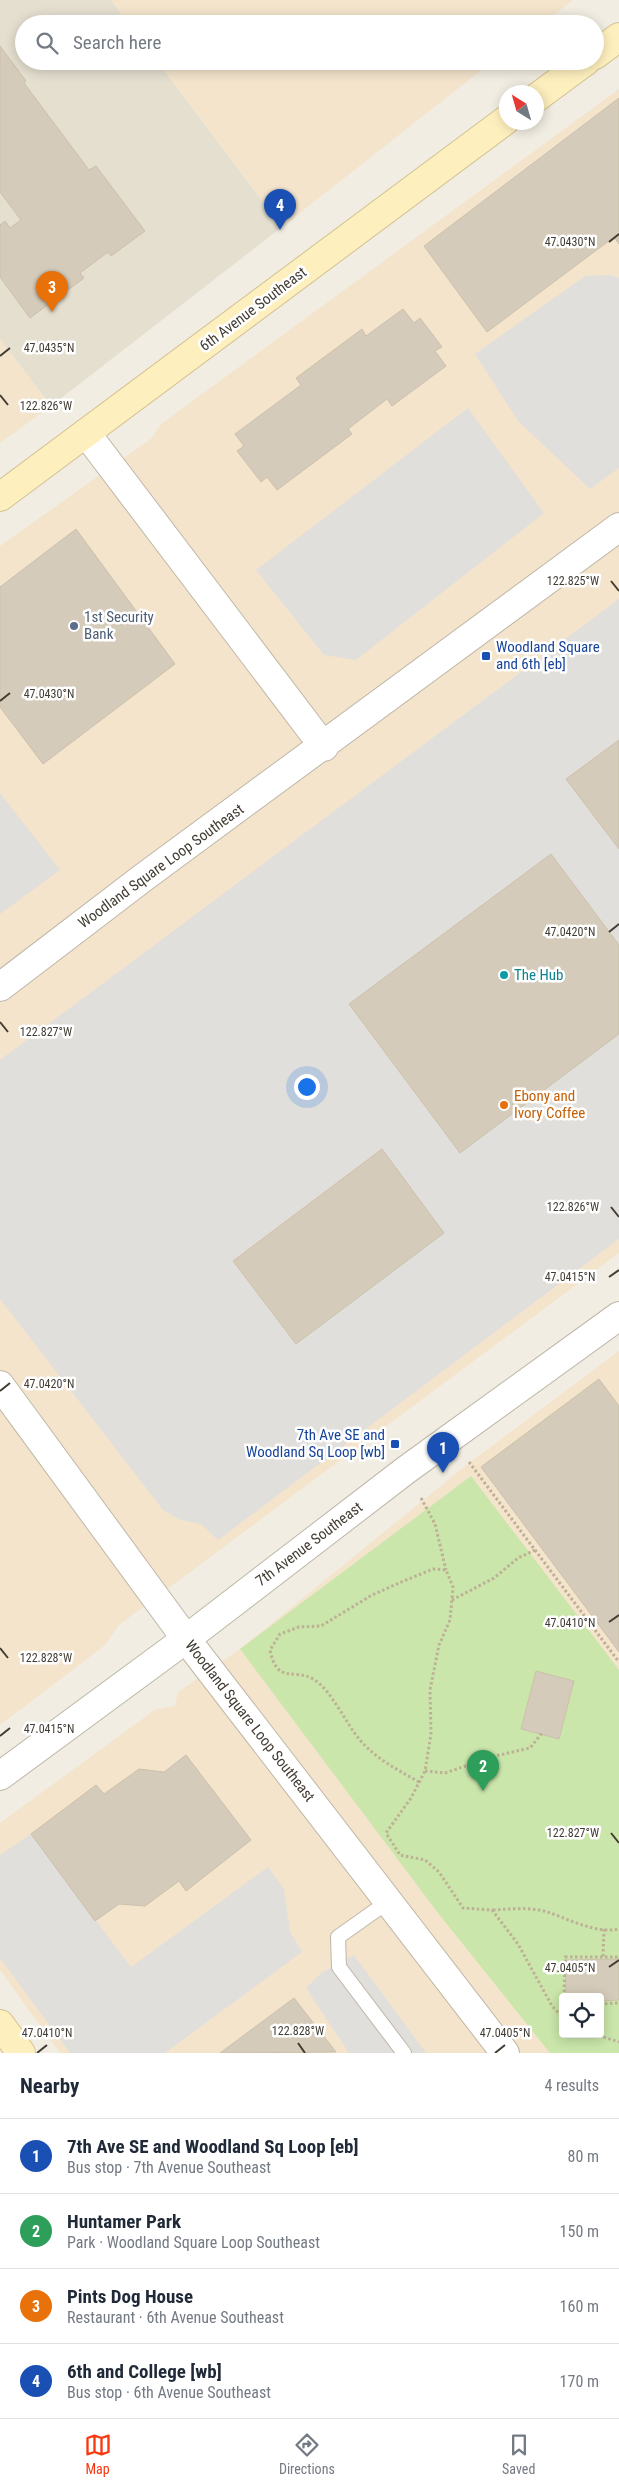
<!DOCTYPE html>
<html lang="en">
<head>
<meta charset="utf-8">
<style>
  body { margin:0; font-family:"Roboto Condensed",sans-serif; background:#f2f2f3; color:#1f2937 }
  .controls { position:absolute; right:15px; bottom:15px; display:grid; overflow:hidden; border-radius:5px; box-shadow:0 2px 12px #0003 }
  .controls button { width:45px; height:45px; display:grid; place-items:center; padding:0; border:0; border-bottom:1px solid #e0e1e3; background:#fff; color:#1f2937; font:25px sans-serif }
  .compass { position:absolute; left:499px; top:85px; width:45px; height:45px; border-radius:50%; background:#fff; box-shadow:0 2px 12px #0003; rotate:323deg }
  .you { position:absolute; left:306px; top:1086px; width:18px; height:18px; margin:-12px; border:4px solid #fff; border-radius:50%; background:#1a73e8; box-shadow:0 0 0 8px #1a73e833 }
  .badge { display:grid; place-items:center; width:32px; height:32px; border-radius:50%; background:#f93711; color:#fff; font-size:16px; font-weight:700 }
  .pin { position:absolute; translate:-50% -41px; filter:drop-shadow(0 1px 2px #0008) }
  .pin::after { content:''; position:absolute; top:26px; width:18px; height:15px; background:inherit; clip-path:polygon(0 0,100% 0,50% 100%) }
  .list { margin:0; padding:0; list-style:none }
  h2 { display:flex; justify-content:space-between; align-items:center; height:65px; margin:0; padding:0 20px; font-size:21px }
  h2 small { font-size:16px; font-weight:400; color:#747a83 }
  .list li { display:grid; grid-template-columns:32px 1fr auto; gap:15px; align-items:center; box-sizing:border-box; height:75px; padding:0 20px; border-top:1px solid #e0e1e3 }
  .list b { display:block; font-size:19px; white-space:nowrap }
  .list p { margin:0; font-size:16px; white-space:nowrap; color:#747a83 }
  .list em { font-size:16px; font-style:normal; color:#747a83 }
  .icon { flex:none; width:28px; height:28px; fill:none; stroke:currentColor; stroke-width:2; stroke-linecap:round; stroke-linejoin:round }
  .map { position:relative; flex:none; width:619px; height:2053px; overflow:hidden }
  .search { position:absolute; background:#fff; box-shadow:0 2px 12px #0003; left:15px; right:15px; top:15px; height:55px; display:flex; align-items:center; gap:12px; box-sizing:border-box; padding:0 18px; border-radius:28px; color:#747a83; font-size:19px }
  .sheet { height:365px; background:#fff }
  nav { display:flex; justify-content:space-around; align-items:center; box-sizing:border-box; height:70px; border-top:1px solid #e0e1e3; background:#fff; font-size:14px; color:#747a83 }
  nav a { display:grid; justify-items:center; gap:2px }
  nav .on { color:#f93711 }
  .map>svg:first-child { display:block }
  .residential { fill:#e5dfd0 }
  .commercial { fill:#f4e4cc; fill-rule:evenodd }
  .green { fill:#cae6aa; fill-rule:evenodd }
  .parking { fill:#e1dfdb; fill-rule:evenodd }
  .building { fill:#d5cbba; stroke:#cdc0ab }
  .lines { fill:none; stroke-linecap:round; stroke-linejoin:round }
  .lane-casing { stroke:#bfb7a8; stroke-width:16 }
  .street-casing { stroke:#bfb7a8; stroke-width:30 }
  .secondary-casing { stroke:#d2c191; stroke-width:30 }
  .path { stroke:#beb096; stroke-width:3; stroke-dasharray:2.5 2.5; stroke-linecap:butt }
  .lane { stroke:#fff; stroke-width:14 }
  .street { stroke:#fff; stroke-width:28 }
  .secondary { stroke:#fef0be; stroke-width:28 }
  .ticks { fill:none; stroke:#423c33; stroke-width:2 }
  .service-dot { fill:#5c6f8a; stroke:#fff; stroke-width:2 }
  .transit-dot { fill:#1a4fb4; stroke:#fff; stroke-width:2 }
  .culture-dot { fill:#0f9aa8; stroke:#fff; stroke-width:2 }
  .food-dot { fill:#e8710a; stroke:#fff; stroke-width:2 }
  .labels { text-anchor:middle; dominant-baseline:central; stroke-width:5; stroke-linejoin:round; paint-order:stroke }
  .street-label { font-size:15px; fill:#423c33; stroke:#fff }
  .service-label { font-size:15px; fill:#4e5e75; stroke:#fff; text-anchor:start }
  .transit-label { font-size:15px; fill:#164399; stroke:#fff; text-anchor:start }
  .culture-label { font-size:15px; fill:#0d838f; stroke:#fff; text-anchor:start }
  .food-label { font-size:15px; fill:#c56008; stroke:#fff; text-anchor:start }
  .ticks-label { font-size:12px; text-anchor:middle; fill:#423c33; stroke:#fff; stroke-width:5; stroke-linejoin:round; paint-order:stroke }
</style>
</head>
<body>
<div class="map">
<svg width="619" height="2053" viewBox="0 0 619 2053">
  <rect width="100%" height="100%" fill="#f1ede2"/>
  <!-- residential -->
  <path class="residential" d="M0 0H111L129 24H24V61H157L282 227 51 406 0 339Z"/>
  <!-- commercial -->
  <g class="commercial">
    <path d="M111 0H573L542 24H129Z"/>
    <path d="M157 61H493L282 227Z"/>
    <path d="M619 89V1253L119 1625 104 1646 0 1725V546L152 438 161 424Z"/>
    <path d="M0 339 51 406 0 443Z"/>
    <path d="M619 1351V2053H60L0 1970V1823L156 1709 175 1706 178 1692 240 1649 469 1463ZM563 1997H600V2034H563Z"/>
  </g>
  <!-- green -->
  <path class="green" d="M471 1476 619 1670V2053H550L438 1913 240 1649ZM563 1997H600V2034H563Z"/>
  <!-- parking -->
  <g class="parking">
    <path d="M611 275 619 278V468L590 489 518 421 475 354 585 276Z"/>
    <path d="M468 408 544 513 356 660 324 655 256 570Z"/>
    <path d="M619 599V740L567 779 619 849V945L551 854 349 1004 460 1153 619 1034V1239L218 1540 201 1524 180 1520 163 1510 0 1299V1060ZM382 1150 444 1233 296 1344 233 1261Z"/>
    <path d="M0 793 60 870 0 914Z"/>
    <path d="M31 1834 131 1967 268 1867 284 1889 290 1932 302 1952 165 2053H70L0 1958V1855Z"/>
    <path d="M354 1955 426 2053H349L306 1988 321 1973Z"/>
  </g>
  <!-- building -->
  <g class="building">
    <path d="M0 46 26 81 24 83 89 170 96 166 145 231 111 256 108 252 80 273 84 278 30 318 0 277V225L5 221 10 228 21 220 0 192Z"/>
    <path d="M619 98V244L614 237 487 332 424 246Z"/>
    <path d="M403 309 414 323 420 318 442 347 435 351 446 366 392 406 387 399 348 429 352 434 277 490 267 477 261 482 237 451 244 446 235 434 301 385 296 378 362 329 366 336Z"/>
    <path d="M76 529 175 664 43 764 0 707V587Z"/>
    <path d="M619 740V849L566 779Z"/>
    <path d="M551 854 619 945V1034L460 1153 349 1004Z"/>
    <path d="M382 1149 444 1233 296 1344 233 1261Z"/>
    <path d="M599 1379 619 1406V1652L481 1467Z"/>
    <path d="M536 1671 574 1681 559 1739 521 1729Z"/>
    <path d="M186 1755 251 1840 186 1891 179 1881 145 1906 119 1904 95 1921 31 1834 96 1785 104 1794 139 1769 164 1772Z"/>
    <path d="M619 1959V2000L600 2001V1997H566V1960Z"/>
    <path d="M294 1998 336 2052 220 2053Z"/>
  </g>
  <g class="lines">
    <defs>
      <path id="lane" d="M389 1901 338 1937 339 1967 404 2053"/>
      <g id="street">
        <path d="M86 433 324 747"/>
        <path d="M0 987 144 877 619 527"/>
        <path d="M0 1385 186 1639 505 2053"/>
        <path d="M0 1776 186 1639 406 1470 619 1316"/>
      </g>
      <g id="secondary">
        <path d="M595 55 619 37"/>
        <path d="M536 98 586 61"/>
        <path d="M0 497 506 120"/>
        <path d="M0 2024 21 2053"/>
      </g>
    </defs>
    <!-- lane casing -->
    <use href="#lane" class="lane-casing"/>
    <!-- street casing -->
    <use href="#street" class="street-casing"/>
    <!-- secondary casing -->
    <use href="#secondary" class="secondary-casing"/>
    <!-- path -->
    <g class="path">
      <path d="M469 1462 619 1662"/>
      <path d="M421 1498 435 1524 446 1570"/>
      <path d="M452 1600 494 1578 518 1558 535 1550"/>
      <path d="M425 1771 445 1773 495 1756 530 1748 542 1733"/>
      <path d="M419 1782C398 1770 376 1759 360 1740 346 1724 331 1689 313 1679 294 1668 277 1685 270 1650L280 1634 299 1627 321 1626 372 1595 406 1580 433 1569 446 1570 453 1587 450 1620 439 1645 430 1690 431 1734 425 1771 411 1798 386 1833 400 1855 425 1860 439 1872 463 1908 492 1910 518 1944 552 2006 563 2018"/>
      <path d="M493 1910C510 1909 527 1907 544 1911 568 1918 593 1934 619 1929"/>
      <path d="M604 1929 603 1957H619"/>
      <path d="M564 1997 565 1957H603"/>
      <path d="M600 2004 619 2003"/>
      <path d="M600 2020 601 2036"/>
      <path d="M594 2034 619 2042"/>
    </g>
    <!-- lane -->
    <use href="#lane" class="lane"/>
    <!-- street -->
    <use href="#street" class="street"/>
    <!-- secondary -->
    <use href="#secondary" class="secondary"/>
  </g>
  <!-- ticks -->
  <path class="ticks" d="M609 242 619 234M0 356 10 348M0 395 8 405M611 581 619 591M0 701 10 693M609 932 619 924M0 1022 8 1032M611 1207 619 1217M609 1277 619 1270M0 1391 10 1383M609 1622 619 1615M0 1648 8 1658M0 1736 10 1728M611 1833 619 1843M609 1967 619 1960M298 2043 305 2053M37 2053 47 2045M495 2053 505 2045"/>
  <!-- markers -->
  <circle class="service-dot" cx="74" cy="626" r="5"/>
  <g class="transit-dot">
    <rect x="481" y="651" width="10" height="10" rx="2.5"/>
    <rect x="390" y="1439" width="10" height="10" rx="2.5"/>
  </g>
  <circle class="culture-dot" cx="504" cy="975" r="5"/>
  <circle class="food-dot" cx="504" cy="1105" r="5"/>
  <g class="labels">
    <!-- street labels -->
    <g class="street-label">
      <text transform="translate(253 309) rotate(-37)">6th Avenue Southeast</text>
      <text transform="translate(161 866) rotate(-36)">Woodland Square Loop Southeast</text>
      <text transform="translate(309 1544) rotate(-37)">7th Avenue Southeast</text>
      <text transform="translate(250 1721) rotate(52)">Woodland Square Loop Southeast</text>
    </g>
    <!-- service labels -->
    <g class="service-label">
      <text x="84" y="617">1st Security<tspan x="84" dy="17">Bank</tspan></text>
    </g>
    <!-- transit labels -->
    <g class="transit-label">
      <text x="496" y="647">Woodland Square<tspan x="496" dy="17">and 6th [eb]</tspan></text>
      <text x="385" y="1435" text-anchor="end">7th Ave SE and<tspan x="385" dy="17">Woodland Sq Loop [wb]</tspan></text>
    </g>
    <!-- culture labels -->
    <g class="culture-label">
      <text x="514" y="975">The Hub</text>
    </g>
    <!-- food labels -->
    <g class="food-label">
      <text x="514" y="1096">Ebony and<tspan x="514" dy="17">Ivory Coffee</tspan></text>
    </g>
  </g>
  <g class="ticks-label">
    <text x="570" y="246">47.0430°N</text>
    <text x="49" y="352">47.0435°N</text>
    <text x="46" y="410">122.826°W</text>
    <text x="573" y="585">122.825°W</text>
    <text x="49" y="698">47.0430°N</text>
    <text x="570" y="936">47.0420°N</text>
    <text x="46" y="1036">122.827°W</text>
    <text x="573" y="1211">122.826°W</text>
    <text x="570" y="1281">47.0415°N</text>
    <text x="49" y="1388">47.0420°N</text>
    <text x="570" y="1627">47.0410°N</text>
    <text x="46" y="1662">122.828°W</text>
    <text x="49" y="1733">47.0415°N</text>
    <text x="573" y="1837">122.827°W</text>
    <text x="570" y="1972">47.0405°N</text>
    <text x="298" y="2035">122.828°W</text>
    <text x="47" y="2037">47.0410°N</text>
    <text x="505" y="2037">47.0405°N</text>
  </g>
</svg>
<div class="controls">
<button><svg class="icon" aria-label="locate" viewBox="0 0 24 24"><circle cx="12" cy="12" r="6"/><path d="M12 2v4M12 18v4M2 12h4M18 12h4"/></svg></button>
</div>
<svg class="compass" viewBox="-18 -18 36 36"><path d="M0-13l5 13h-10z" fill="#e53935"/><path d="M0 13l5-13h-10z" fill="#747a83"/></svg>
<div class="you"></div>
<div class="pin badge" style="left:443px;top:1473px;background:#1a4fb4">1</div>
<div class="pin badge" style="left:483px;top:1791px;background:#2e9e5b">2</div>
<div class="pin badge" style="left:52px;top:312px;background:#e8710a">3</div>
<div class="pin badge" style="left:280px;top:230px;background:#1a4fb4">4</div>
<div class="search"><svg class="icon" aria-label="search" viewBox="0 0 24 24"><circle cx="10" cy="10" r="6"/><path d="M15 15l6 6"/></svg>Search here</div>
</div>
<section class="sheet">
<h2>Nearby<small>4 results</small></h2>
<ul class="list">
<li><span class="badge" style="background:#1a4fb4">1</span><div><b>7th Ave SE and Woodland Sq Loop [eb]</b><p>Bus stop · 7th Avenue Southeast</p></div><em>80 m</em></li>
<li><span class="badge" style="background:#2e9e5b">2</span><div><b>Huntamer Park</b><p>Park · Woodland Square Loop Southeast</p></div><em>150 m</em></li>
<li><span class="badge" style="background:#e8710a">3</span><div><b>Pints Dog House</b><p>Restaurant · 6th Avenue Southeast</p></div><em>160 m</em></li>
<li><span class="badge" style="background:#1a4fb4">4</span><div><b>6th and College [wb]</b><p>Bus stop · 6th Avenue Southeast</p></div><em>170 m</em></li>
</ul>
</section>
<nav>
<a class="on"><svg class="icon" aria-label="map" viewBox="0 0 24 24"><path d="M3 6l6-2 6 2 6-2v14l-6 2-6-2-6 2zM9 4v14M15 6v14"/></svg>Map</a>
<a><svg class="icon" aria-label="directions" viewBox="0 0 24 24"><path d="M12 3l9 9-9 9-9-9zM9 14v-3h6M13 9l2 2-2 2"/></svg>Directions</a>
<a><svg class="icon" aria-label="saved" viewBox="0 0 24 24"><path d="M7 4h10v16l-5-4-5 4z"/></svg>Saved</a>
</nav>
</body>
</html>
